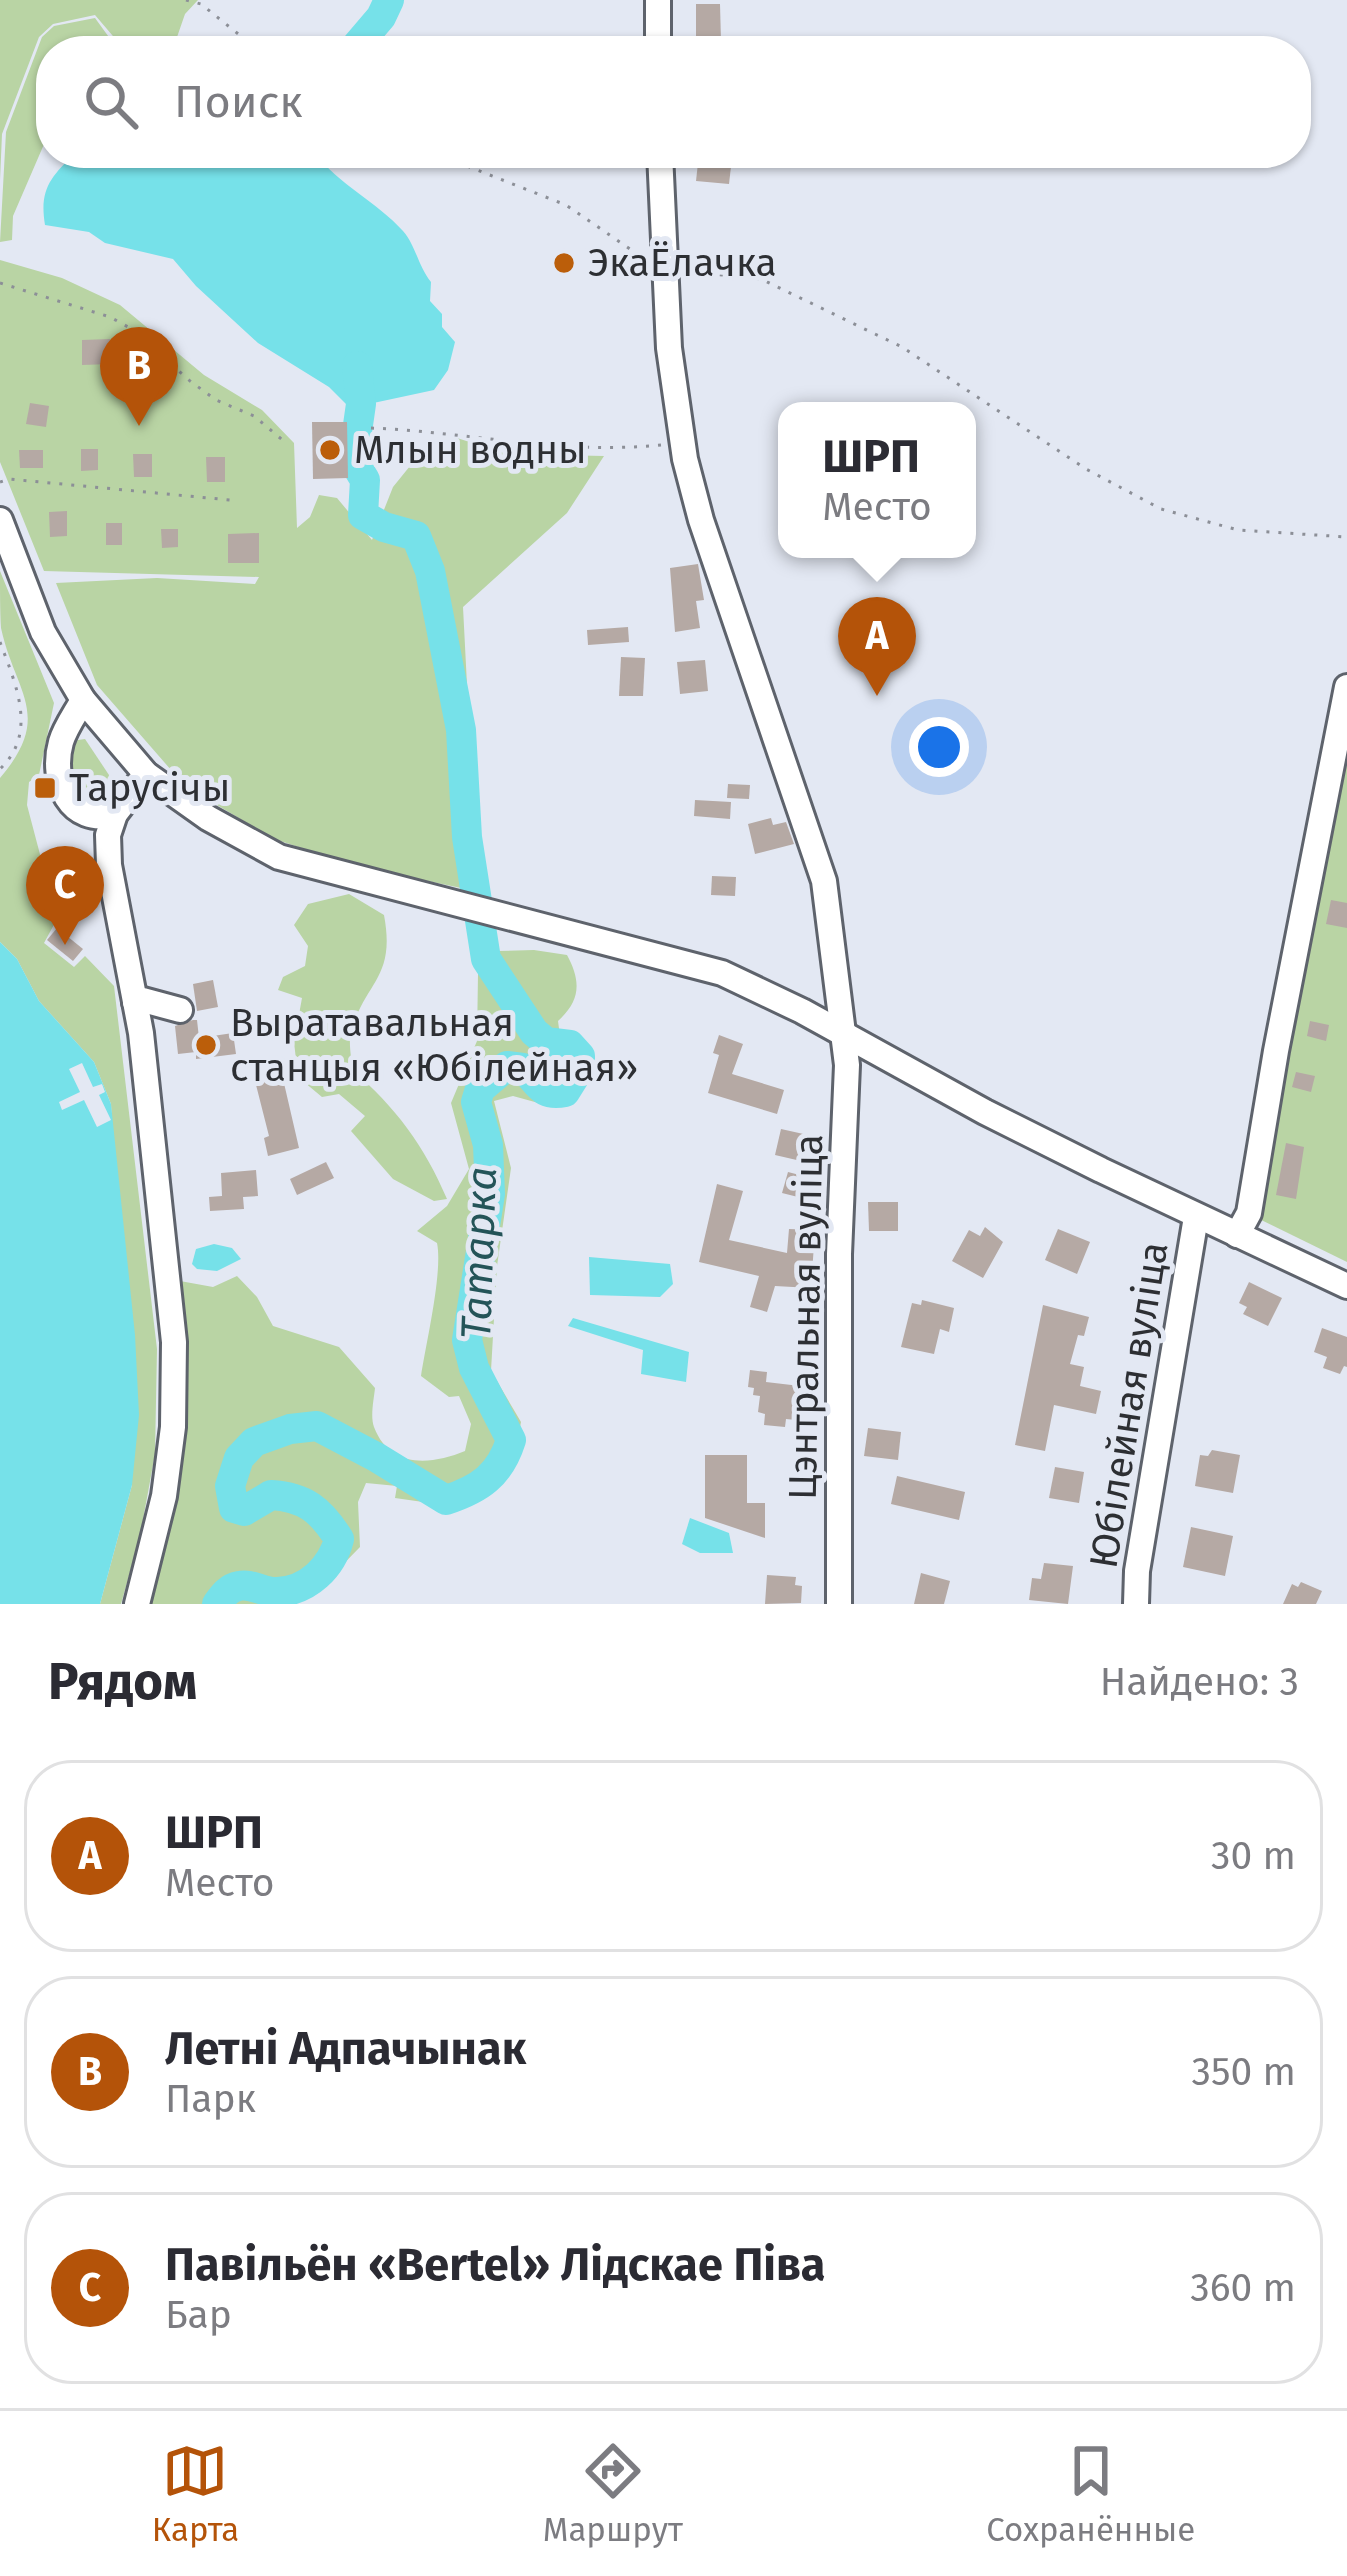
<!DOCTYPE html>
<html lang="ru">
<head>
<meta charset="utf-8">
<style>
  body { margin:0; font-family:"Fira Sans",sans-serif; background:#f2f2f3; color:#2b2b33 }
  .you { position:absolute; left:939px; top:747px; width:42px; height:42px; margin:-30px; border:9px solid #fff; border-radius:50%; background:#1a73e8; box-shadow:0 0 0 18px #1a73e833 }
  .badge { display:grid; place-items:center; width:78px; height:78px; border-radius:50%; background:#b45309; color:#fff; font-size:39px; font-weight:700 }
  .pin { position:absolute; translate:-50% -99px; filter:drop-shadow(0 3px 6px #0008) }
  .pin::after { content:''; position:absolute; top:63px; width:42px; height:36px; background:inherit; clip-path:polygon(0 0,100% 0,50% 100%) }
  .popup { position:absolute; left:778px; top:402px; width:198px; height:156px; box-sizing:border-box; display:grid; place-content:center; border-radius:24px; background:#fff; filter:drop-shadow(0 3px 9px #0005); font-size:39px; white-space:nowrap; color:#7c7c81 }
  .popup b { font-size:45px; color:#2b2b33 }
  .popup::after { content:''; position:absolute; left:50%; top:100%; margin-left:-24px; border:24px solid transparent; border-top-color:#fff }
  .list { margin:0; padding:0; list-style:none }
  h2 { display:flex; justify-content:space-between; align-items:center; height:156px; margin:0; padding:0 48px; font-size:51px }
  h2 small { font-size:39px; font-weight:400; color:#7c7c81 }
  .list li { display:grid; grid-template-columns:78px 1fr auto; gap:36px; align-items:center; box-sizing:border-box; height:192px; margin:0 24px 24px; padding:0 24px; border:3px solid #e1e1e2; border-radius:48px }
  .list b { display:block; font-size:45px; white-space:nowrap }
  .list p { margin:0; font-size:39px; white-space:nowrap; color:#7c7c81 }
  .list em { font-size:39px; font-style:normal; color:#7c7c81 }
  .icon { flex:none; width:66px; height:66px; fill:none; stroke:currentColor; stroke-width:2; stroke-linecap:round; stroke-linejoin:round }
  .map { position:relative; flex:none; width:1347px; height:1604px; overflow:hidden }
  .search { position:absolute; background:#fff; box-shadow:0 3px 9px #0004; left:36px; right:36px; top:36px; height:132px; display:flex; align-items:center; gap:30px; box-sizing:border-box; padding:0 42px; border-radius:48px; color:#7c7c81; font-size:45px }
  .sheet { height:804px; background:#fff }
  nav { display:flex; justify-content:space-around; align-items:center; box-sizing:border-box; height:168px; border-top:3px solid #e1e1e2; background:#fff; font-size:33px; color:#7c7c81 }
  nav a { display:grid; justify-items:center; gap:6px }
  nav .on { color:#b45309 }
  .map>svg:first-child { display:block }
  .green { fill:#b9d4a4 }
  .water { fill:#76e1e9 }
  .pier { fill:#e3e8f3 }
  .lines { fill:none; stroke-linecap:round; stroke-linejoin:round }
  .river { stroke:#76e1e9; stroke-width:30 }
  .building { fill:#b5a9a4 }
  .minor-casing { stroke:#5e636c; stroke-width:30 }
  .path { stroke:#8c8f97; stroke-width:3; stroke-dasharray:3 9; stroke-linecap:butt }
  .minor { stroke:#fff; stroke-width:24 }
  .poi-dot { fill:#bb5e0a; stroke:#e3e8f3; stroke-width:4.5 }
  .labels { text-anchor:middle; dominant-baseline:central; stroke-width:10; stroke-linejoin:round; paint-order:stroke }
  .poi-label { font-size:39px; fill:#2d2f33; stroke:#e3e8f3; text-anchor:start }
  .street-label { font-size:39px; fill:#2d2f33; stroke:#e3e8f3 }
  .water-label { font-size:42px; font-style:italic; fill:#245458; stroke:#e3e8f3 }
</style>
</head>
<body>
<div class="map">
<svg width="1347" height="1604" viewBox="0 0 1347 1604">
  <rect width="100%" height="100%" fill="#e3e8f3"/>
  <!-- green -->
  <g class="green">
    <path d="M0 0H198L185 14 176 40 152 51 124 49 95 15 53 24 39 37 2 134 0 180Z"/>
    <path d="M95 18 111 40 105 51H51V128L13 216 12 240 0 242 6 132 42 37 54 26Z"/>
    <path d="M0 260 62 278 120 305 204 375 262 410 294 443 297 528 310 517 319 495 337 498 372 540 393 487 427 445 457 438 507 454 604 456 567 513 463 607 471 763 451 749 461 888 357 866 274 839 185 786 97 685 56 583 157 578 255 584 259 577 44 571 0 462Z"/>
    <path d="M0 571 54 703 39 775 29 782 27 805 57 919 44 943 74 967 85 956 114 986 157 1349 155 1454 140 1536 121 1604H100L132 1485 111 1104 94 1062 39 1001 17 959 0 942V778C54 715 15 693 1 628 0 611 0 589 0 571Z"/>
    <path d="M1347 716V1262L1253 1216Z"/>
    <path d="M85 739 109 775 106 792 92 803 77 794 66 779 71 741Z"/>
    <path d="M349 894 384 915C396 979 365 981 351 1032 348 1043 352 1059 352 1070 395 1106 425 1147 447 1199L434 1201 393 1179 351 1131 365 1116 339 1094 322 1097 298 1077 294 1042 302 998 278 990 283 977 305 966 308 946 294 925 308 904Z"/>
    <path d="M534 950 567 955C581 981 581 1000 558 1021L564 1066 553 1107 513 1096 494 1101 511 1168 497 1266 491 1371 521 1422 512 1469 473 1503 458 1507 395 1498 397 1486 366 1483 358 1502 360 1547 317 1591 274 1604H149C156 1574 169 1544 173 1514 185 1436 187 1360 180 1281L213 1287 237 1276 257 1297 273 1326 339 1347 375 1388C374 1399 370 1416 374 1427 390 1469 431 1465 465 1451L471 1424 459 1396 449 1397 421 1376C426 1343 443 1272 437 1243L417 1231 447 1206 469 1169 451 1103 477 1041 478 974 498 951Z"/>
  </g>
  <!-- water -->
  <g class="water">
    <path d="M75 153H315C338 184 377 202 403 231 416 246 418 266 431 282L430 301 442 314V327L455 342 448 370 434 390 350 408 329 387 258 343 196 286 173 259 105 243 89 232 45 225C39 189 51 177 75 153Z"/>
    <path d="M0 942 17 959 39 1001 94 1062 111 1104 135 1335 139 1415 132 1485 100 1604H0Z"/>
    <path d="M214 1244 232 1248 241 1259 217 1271 197 1269 192 1264 196 1249Z"/>
    <path d="M589 1257 670 1264 673 1284 660 1297 590 1295Z"/>
    <path d="M573 1318 689 1352 686 1382 641 1374 643 1350 568 1326Z"/>
    <path d="M690 1518 729 1533 733 1553H700L682 1544Z"/>
  </g>
  <!-- pier -->
  <path class="pier" d="M82 1063 93 1087 102 1084 105 1092 99 1095 111 1120 97 1127 84 1100 62 1110 59 1102 80 1092 69 1069Z"/>
  <g class="lines">
    <!-- river -->
    <g class="river">
      <path d="M352 51 381 17 389 0"/>
      <path d="M217 1604C223 1596 228 1588 239 1586 252 1583 264 1593 277 1592 308 1591 332 1567 339 1539 321 1510 305 1497 271 1495L244 1511 234 1508 230 1486 239 1458 254 1442 290 1429 317 1426 376 1457 446 1500C480 1489 500 1475 511 1440L474 1368 467 1340 490 1194 488 1145 476 1102 480 1089 507 1066 523 1068C539 1083 540 1097 565 1092L580 1068V1056L570 1045 546 1042 534 1032 486 959 467 837 461 730 430 571 416 536 384 527 363 515 365 480 353 460 361 404 357 366"/>
    </g>
  </g>
  <!-- building -->
  <g class="building">
    <path d="M696 4H720L721 41H696Z"/>
    <path d="M699 154 732 158 729 184 696 181Z"/>
    <path d="M110 339 111 364 82 365V340Z"/>
    <path d="M128 356 143 357 142 381 126 380Z"/>
    <path d="M30 403 49 406 46 427 26 424Z"/>
    <path d="M312 422H347L348 478 313 479Z"/>
    <path d="M81 449H98V470L81 471Z"/>
    <path d="M19 450H43V468H20Z"/>
    <path d="M133 454H152V477H134Z"/>
    <path d="M206 457H225V482H207Z"/>
    <path d="M67 511V536L50 537 49 512Z"/>
    <rect x="106" y="523" width="16" height="22"/>
    <path d="M161 529H178V547L162 548Z"/>
    <path d="M259 533V563H228V534Z"/>
    <path d="M698 564 704 600 696 601 700 628 675 632 670 568Z"/>
    <path d="M628 627 629 642 588 645 587 630Z"/>
    <path d="M621 657 645 658 643 696H619Z"/>
    <path d="M705 660 708 691 680 694 677 662Z"/>
    <path d="M728 784 750 785 749 799 727 798Z"/>
    <path d="M695 800 731 802 730 819 694 816Z"/>
    <path d="M771 818 773 825 786 822 794 844 755 854 748 824Z"/>
    <path d="M712 876 736 877 735 896 711 895Z"/>
    <path d="M1331 900 1347 903V928L1326 924Z"/>
    <path d="M57 928 83 949 73 961 47 940Z"/>
    <path d="M213 980 218 1007 197 1011 193 984Z"/>
    <path d="M193 1020H197L199 1038 233 1033 236 1054 196 1059V1052L178 1054 175 1026Z"/>
    <path d="M1310 1021 1329 1025 1326 1041 1307 1036Z"/>
    <path d="M719 1035 743 1044 732 1074 784 1090 777 1114 708 1093 719 1055 713 1053Z"/>
    <path d="M280 1066 299 1148 268 1156 264 1138 269 1136 253 1073Z"/>
    <path d="M1296 1072 1315 1076 1311 1092 1292 1087Z"/>
    <path d="M781 1129 808 1135 801 1161 775 1155Z"/>
    <path d="M1286 1143 1304 1147 1296 1199 1276 1195Z"/>
    <path d="M326 1162 334 1178 297 1195 290 1179Z"/>
    <path d="M256 1170 258 1196 243 1197 244 1209 210 1211 209 1197 222 1196 221 1173Z"/>
    <path d="M788 1172 815 1179 810 1200 782 1193Z"/>
    <path d="M717 1184 743 1191 729 1240 787 1253 789 1229 815 1230 811 1288 775 1286 767 1312 750 1307 759 1276 699 1262Z"/>
    <path d="M868 1202H898V1231H869Z"/>
    <path d="M985 1227 1003 1242 983 1278 952 1261 969 1230 980 1236Z"/>
    <path d="M1058 1229 1090 1242 1077 1274 1045 1260Z"/>
    <path d="M1249 1282 1282 1298 1268 1326 1243 1314 1247 1307 1239 1303Z"/>
    <path d="M922 1300 954 1308 949 1332 940 1329 934 1354 901 1347 912 1303 921 1305Z"/>
    <path d="M1043 1305 1089 1317 1084 1336 1078 1335 1070 1364 1084 1367 1080 1386 1101 1391 1096 1414 1054 1405 1045 1451 1015 1445Z"/>
    <path d="M1322 1328 1347 1337V1367L1344 1366 1340 1374 1323 1368 1327 1357 1314 1352Z"/>
    <path d="M750 1370 767 1372 766 1382 800 1386 796 1420 786 1419 785 1427 764 1425 765 1414 758 1412 760 1396 753 1395 754 1388 748 1387Z"/>
    <path d="M868 1428 901 1432 898 1460 864 1456Z"/>
    <path d="M1212 1450 1240 1455 1233 1493 1195 1486 1200 1455 1208 1456Z"/>
    <path d="M705 1455H747V1503H765V1538L705 1518Z"/>
    <path d="M1055 1467 1084 1472 1079 1503 1049 1498Z"/>
    <path d="M897 1476 965 1492 959 1520 891 1504Z"/>
    <path d="M1191 1527 1233 1536 1225 1576 1183 1567Z"/>
    <path d="M1044 1563 1073 1566 1068 1604 1029 1600 1032 1578 1041 1579Z"/>
    <path d="M921 1573 950 1581 944 1604H914Z"/>
    <path d="M767 1575 796 1577 795 1585 802 1586 801 1603 765 1604Z"/>
    <path d="M1301 1582 1322 1591 1316 1604H1283L1292 1584 1298 1587Z"/>
  </g>
  <g class="lines">
    <defs>
      <g id="minor">
        <path d="M658 0V51"/>
        <path d="M660 153 669 348 685 459 701 520 824 881 847 1065 839 1254V1604"/>
        <path d="M0 520 43 632 83 700 146 774 208 818 279 857 722 973 802 1011 985 1112 1101 1170 1347 1286"/>
        <path d="M83 700C76 713 65 728 61 742 50 781 70 827 115 814"/>
        <path d="M135 1002 143 1000 180 1010"/>
        <path d="M1237 1235 1249 1213 1276 1051 1347 687"/>
        <path d="M137 1604 164 1496 173 1427 174 1342 141 1033 109 865 108 835 115 814 146 774"/>
        <path d="M1136 1604 1137 1571 1196 1217"/>
      </g>
    </defs>
    <!-- minor casing -->
    <use href="#minor" class="minor-casing"/>
    <!-- path -->
    <g class="path">
      <path d="M186 0 201 4 247 41"/>
      <path d="M434 153 566 205 646 260"/>
      <path d="M684 271 761 279 902 347 1086 469 1161 509 1238 530 1347 537"/>
      <path d="M0 283 110 317 130 328 190 381 216 400 254 416 286 443"/>
      <path d="M371 428C469 432 562 455 661 445"/>
      <path d="M0 482 9 479 230 500"/>
      <path d="M0 642C16 685 38 733 0 769"/>
    </g>
    <!-- minor -->
    <use href="#minor" class="minor"/>
  </g>
  <!-- markers -->
  <g class="poi-dot">
    <circle cx="564" cy="263" r="12"/>
    <circle cx="330" cy="450" r="12"/>
    <rect x="33" y="776" width="24" height="24" rx="6"/>
    <circle cx="206" cy="1045" r="12"/>
  </g>
  <g class="labels">
    <!-- poi labels -->
    <g class="poi-label">
      <text x="588" y="263">ЭкаЁлачка</text>
      <text x="354" y="450">Млын водны</text>
      <text x="69" y="788">Тарусічы</text>
      <text x="230" y="1023">Выратавальная<tspan x="230" dy="45">станцыя «Юбілейная»</tspan></text>
    </g>
    <!-- street labels -->
    <g class="street-label">
      <text transform="translate(806 1317) rotate(-89)">Цэнтральная вуліца</text>
      <text transform="translate(1129 1405) rotate(-81)">Юбілейная вуліца</text>
    </g>
    <!-- water labels -->
    <g class="water-label">
      <text transform="translate(479 1253) rotate(-88)">Татарка</text>
    </g>
  </g>
</svg>
<div class="you"></div>
<div class="pin badge" style="left:877px;top:696px">A</div>
<div class="popup"><b>ШРП</b>Место</div>
<div class="pin badge" style="left:139px;top:426px">B</div>
<div class="pin badge" style="left:65px;top:945px">C</div>
<div class="search"><svg class="icon" aria-label="search" viewBox="0 0 24 24"><circle cx="10" cy="10" r="6"/><path d="M15 15l6 6"/></svg>Поиск</div>
</div>
<section class="sheet">
<h2>Рядом<small>Найдено: 3</small></h2>
<ul class="list">
<li><span class="badge">A</span><div><b>ШРП</b><p>Место</p></div><em>30 m</em></li>
<li><span class="badge">B</span><div><b>Летні Адпачынак</b><p>Парк</p></div><em>350 m</em></li>
<li><span class="badge">C</span><div><b>Павільён «Bertel» Лідскае Піва</b><p>Бар</p></div><em>360 m</em></li>
</ul>
</section>
<nav>
<a class="on"><svg class="icon" aria-label="map" viewBox="0 0 24 24"><path d="M3 6l6-2 6 2 6-2v14l-6 2-6-2-6 2zM9 4v14M15 6v14"/></svg>Карта</a>
<a><svg class="icon" aria-label="directions" viewBox="0 0 24 24"><path d="M12 3l9 9-9 9-9-9zM9 14v-3h6M13 9l2 2-2 2"/></svg>Маршрут</a>
<a><svg class="icon" aria-label="saved" viewBox="0 0 24 24"><path d="M7 4h10v16l-5-4-5 4z"/></svg>Сохранённые</a>
</nav>
</body>
</html>
